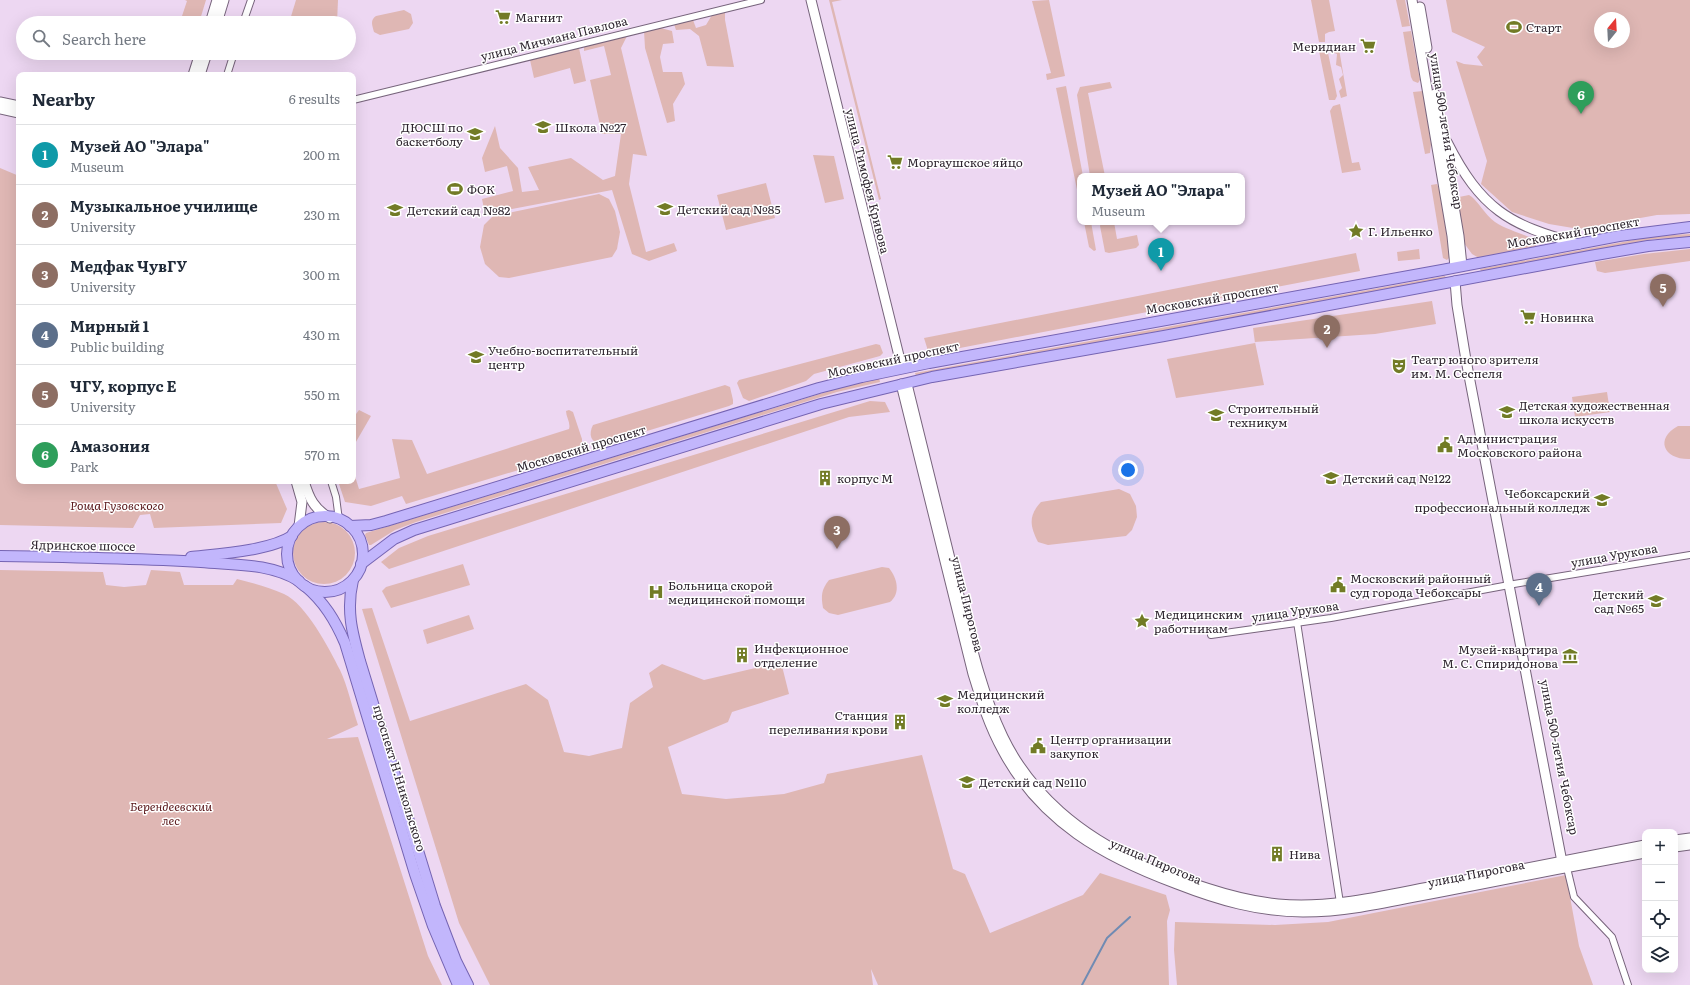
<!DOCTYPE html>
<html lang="en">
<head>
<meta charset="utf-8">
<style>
  body { margin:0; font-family:Literata,serif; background:#f2f2f3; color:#1f2937 }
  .controls { position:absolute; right:12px; bottom:12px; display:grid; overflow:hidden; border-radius:8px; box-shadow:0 4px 16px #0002 }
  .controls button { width:36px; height:36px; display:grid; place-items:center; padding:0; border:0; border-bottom:1px solid #e0e1e3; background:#fff; color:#1f2937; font:20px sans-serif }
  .compass { position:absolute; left:1594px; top:12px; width:36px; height:36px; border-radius:50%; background:#fff; box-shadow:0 4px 16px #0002; rotate:18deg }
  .you { position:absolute; left:1128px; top:470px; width:14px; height:14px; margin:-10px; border:3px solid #fff; border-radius:50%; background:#1a73e8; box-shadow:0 0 0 6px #1a73e833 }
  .badge { display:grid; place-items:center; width:26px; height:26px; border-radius:50%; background:#db2777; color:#fff; font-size:13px; font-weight:700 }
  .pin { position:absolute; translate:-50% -33px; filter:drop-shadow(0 1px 2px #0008) }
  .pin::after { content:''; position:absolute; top:21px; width:14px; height:12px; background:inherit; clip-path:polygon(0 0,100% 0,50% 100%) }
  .popup { position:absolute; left:1077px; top:173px; width:168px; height:52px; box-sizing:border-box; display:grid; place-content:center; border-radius:8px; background:#fff; filter:drop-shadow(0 1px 3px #0005); font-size:13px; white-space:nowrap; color:#747a83 }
  .popup b { font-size:15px; color:#1f2937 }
  .popup::after { content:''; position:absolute; left:50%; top:100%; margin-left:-8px; border:8px solid transparent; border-top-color:#fff }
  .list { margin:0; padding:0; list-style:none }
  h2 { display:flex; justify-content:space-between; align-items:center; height:52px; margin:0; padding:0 16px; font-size:17px }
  h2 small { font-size:13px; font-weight:400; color:#747a83 }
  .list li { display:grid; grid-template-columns:26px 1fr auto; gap:12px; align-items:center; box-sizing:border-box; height:60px; padding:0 16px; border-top:1px solid #e0e1e3 }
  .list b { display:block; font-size:15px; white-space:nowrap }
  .list p { margin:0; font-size:13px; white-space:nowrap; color:#747a83 }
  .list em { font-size:13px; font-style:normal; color:#747a83 }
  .icon { flex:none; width:22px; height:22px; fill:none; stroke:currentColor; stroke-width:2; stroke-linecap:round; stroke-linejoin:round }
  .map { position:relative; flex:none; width:1690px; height:985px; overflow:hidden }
  .search { position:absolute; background:#fff; box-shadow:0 4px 16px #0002; left:16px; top:16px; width:340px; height:44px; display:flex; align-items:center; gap:10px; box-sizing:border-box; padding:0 14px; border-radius:22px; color:#747a83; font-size:15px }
  .panel { position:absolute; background:#fff; box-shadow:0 4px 16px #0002; left:16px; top:72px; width:340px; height:412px; border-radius:8px }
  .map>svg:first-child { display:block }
  .green { fill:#dfb7b4; fill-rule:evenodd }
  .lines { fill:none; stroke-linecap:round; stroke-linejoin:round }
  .stream { stroke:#708bb3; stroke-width:2 }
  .street-casing { stroke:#77647c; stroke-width:8 }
  .secondary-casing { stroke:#77647c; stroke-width:11 }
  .primary-casing { stroke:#7564b3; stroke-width:12 }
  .street { stroke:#fff; stroke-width:6 }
  .secondary { stroke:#fff; stroke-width:9 }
  .primary { stroke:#c2b6fc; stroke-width:10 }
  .labels { text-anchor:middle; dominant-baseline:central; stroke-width:3; stroke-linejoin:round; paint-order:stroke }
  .poi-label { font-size:12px; fill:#2f2630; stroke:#fff; text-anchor:start }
  .street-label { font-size:12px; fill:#2f2630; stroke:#fff }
  .park-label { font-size:12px; font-style:italic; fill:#591619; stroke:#fff }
</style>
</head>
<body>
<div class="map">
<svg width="1690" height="985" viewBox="0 0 1690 985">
  <rect width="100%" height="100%" fill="#edd7f2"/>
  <!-- green -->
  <g class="green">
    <path d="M185 0H206L199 23H192L181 19 187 1Z"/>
    <path d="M296 0H338L337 23H289Z"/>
    <path d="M829 0H842L832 2 881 199 879 200Z"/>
    <path d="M1049 0 1065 76 1047 80 1046 74 1051 73 1032 1Z"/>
    <path d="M1311 0H1329L1335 31 1329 32 1325 34V42H1319Z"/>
    <path d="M1396 0H1405L1410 26 1402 27Z"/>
    <path d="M1446 0H1690V214L1657 215 1579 229 1549 224 1512 212 1481 184 1487 161 1456 61 1464 64 1483 66 1477 57 1485 47 1452 32ZM1600 18H1624V42H1600Z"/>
    <path d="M404 10 411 14 413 23 409 29 380 35 374 32C372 25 370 20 376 16Z"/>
    <path d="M725 11V20L734 67 707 66 699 36 690 29 676 30 674 24 693 20 696 28 706 25 712 15Z"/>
    <path d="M657 27 672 31 674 43 663 44 660 57 663 72H682L685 84 673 104 675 121 667 123 645 48 644 31Z"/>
    <path d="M1411 31 1420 80 1418 83 1413 81 1411 77 1403 32Z"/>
    <path d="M628 34 621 48 647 156 633 154 629 184 646 252 674 243 677 251 649 261 632 254 612 190 485 214 482 199 513 191 507 166 485 172 482 158 495 126 500 148 518 168 522 192 539 190 528 167 571 158 603 180 615 176 621 134H602L590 80 611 75 604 46 584 51V46Z"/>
    <path d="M1338 43 1347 96 1341 98 1339 91 1342 88 1339 79 1343 75 1341 67 1336 65 1337 54 1332 52 1331 45Z"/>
    <path d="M1324 45 1327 48 1337 96 1335 100H1329L1318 46Z"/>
    <path d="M579 48 586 81 574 84 570 68 534 78 530 60Z"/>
    <path d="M1110 82 1112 88 1088 93 1105 176H1090L1077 95 1080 87Z"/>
    <path d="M1066 86 1083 176H1080V204L1056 88Z"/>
    <path d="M1423 91 1431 144 1430 153 1425 154 1413 92Z"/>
    <path d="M1340 104 1352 163 1359 162 1361 170 1342 173 1330 111 1333 106Z"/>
    <path d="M813 155 834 156 844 199 825 203Z"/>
    <path d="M0 168 19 176V481H275L287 509 281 523 154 528 150 514 140 515 133 528 0 525Z"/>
    <path d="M766 183 775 218 726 230 717 195Z"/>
    <path d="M1437 184 1440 192 1450 257 1447 260 1443 258 1431 185Z"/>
    <path d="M599 194 609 199 615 211 620 232 617 249 612 257 509 278 499 277 485 264 480 247 484 225 493 216Z"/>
    <path d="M1469 195C1477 199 1485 215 1495 222 1507 230 1522 233 1535 240L1536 246 1534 247 1479 258 1472 254 1464 243 1458 200 1459 197Z"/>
    <path d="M1084 222H1091L1096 250 1094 251 1089 247Z"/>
    <path d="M1108 222H1114L1117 239 1137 235 1139 245 1136 248 1109 253 1105 252 1100 226 1101 223Z"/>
    <path d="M1690 234V237L1655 239 1615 246 1481 271 1480 269 1655 236Z"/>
    <path d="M1419 249 1420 259 1398 261 1397 252Z"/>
    <path d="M1690 249V261L1605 273 1597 271 1595 262 1644 254Z"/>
    <path d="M1356 253 1360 271 929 354 924 338Z"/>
    <path d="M1445 276 1446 278 916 376 915 373Z"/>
    <path d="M1432 301 1436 324 1375 334 1255 342 1264 385 1176 398 1167 359 1255 343 1253 328Z"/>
    <path d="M876 344 880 345 883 353 880 356 814 374 806 381 749 401 743 398 737 383 739 380Z"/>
    <path d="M879 378 880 382 837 392 416 522 395 530 371 545H369L365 535 366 533 836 389Z"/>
    <path d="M725 385 730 387 733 400V404L729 406 601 445C591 442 588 435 593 425Z"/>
    <path d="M1607 392 1610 412 1575 417 1572 397Z"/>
    <path d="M870 401 885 402 890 412 849 417 389 569 381 562 399 548 428 536Z"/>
    <path d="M359 410 371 416 353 447V418Z"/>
    <path d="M569 410 573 412 582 439V449L578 452 406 504 402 496 371 506 345 502 338 481H353V470L359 489 400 478 392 439 412 440 427 474 569 429C571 423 566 417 566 411Z"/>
    <path d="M1678 426H1690V459C1664 460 1654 439 1678 426Z"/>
    <path d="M1119 489 1130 494 1136 506 1137 517 1132 530 1126 536 1048 545 1038 542C1030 526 1028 516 1041 502Z"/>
    <circle cx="324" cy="553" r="31"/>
    <path d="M463 564 470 585 391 608 382 591 386 587Z"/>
    <path d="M882 567 889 568C897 578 901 593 890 602L838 615 829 613 823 608C821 596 821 590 829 580Z"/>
    <path d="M0 570 103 572 106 585 124 587 146 585 151 570 180 572 184 585H233L237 579C253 583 269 587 284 594 306 604 329 648 340 670 348 687 352 707 358 725L327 739 358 737 428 956 442 985H0Z"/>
    <path d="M372 608 410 721 526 684 548 700 564 752 589 756 622 748 630 703 653 687 649 673 662 664 704 680 781 662 789 694 732 712 728 722 668 747 682 794 726 799 784 794 824 783 827 774 922 755 953 869 965 874 990 933 1083 895 1100 873 1166 895 1170 910 1167 921 1169 985H878L871 969 873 985H490L459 923 362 609Z"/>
    <path d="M469 615 474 629 427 644 423 630Z"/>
    <path d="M1566 875 1579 946 1593 985H1177L1174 950 1175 922 1275 925 1328 922Z"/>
  </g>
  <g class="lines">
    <!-- stream -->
    <path class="stream" d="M1082 985 1107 938 1130 917"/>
    <defs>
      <g id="street">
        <path d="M243 23 251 0"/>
        <path d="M227 75 234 53"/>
        <path d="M353 100 761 0"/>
        <path d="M331 481 336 497 339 520"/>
        <path d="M1514 584 1690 555"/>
        <path d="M1297 622 1340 903"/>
        <path d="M1211 635 1331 618 1509 585"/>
        <path d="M1567 868 1574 897 1612 937 1628 985"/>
      </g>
      <g id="secondary">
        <path d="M811 0 902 368"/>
        <path d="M1412 0 1452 236 1455 267"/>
        <path d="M1420 7 1427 48"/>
        <path d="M210 23 217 0"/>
        <path d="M217 23 224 0"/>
        <path d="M193 75 200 53"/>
        <path d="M200 75 207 53"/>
        <path d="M1435 94 1459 236 1462 266"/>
        <path d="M0 102 19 106"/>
        <path d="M0 109 19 113"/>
        <path d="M1447 142C1481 209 1508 225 1579 244"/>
        <path d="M1455 281 1457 305 1466 360 1557 836 1562 862 1565 865"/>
        <path d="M901 384 973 674C981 700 989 726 1003 751 1041 822 1104 857 1177 884 1218 900 1259 912 1303 912 1353 912 1402 899 1451 890 1516 877 1580 865 1645 853"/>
        <path d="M907 384C923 450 940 516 956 583 969 635 980 689 1003 737 1031 795 1082 836 1140 862 1184 881 1230 899 1278 904 1332 909 1386 895 1439 885 1507 872 1576 859 1645 845"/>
        <path d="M296 481 302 502 299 526"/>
        <path d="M304 481C309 498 314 509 330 518"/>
        <path d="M1675 840 1690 838"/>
        <path d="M1675 847 1690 845"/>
      </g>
      <g id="primary">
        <circle cx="325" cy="554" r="38"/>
        <path d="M350 526 371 525 386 521 819 388 862 377 929 363 1442 270 1619 236 1690 227"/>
        <path d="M0 556C67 557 134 558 201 562 233 565 271 563 299 581"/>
        <path d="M191 557C218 554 269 551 292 536"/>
        <path d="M361 564 394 539 414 530 821 404 932 377 1164 336 1590 256 1648 246 1690 242"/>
        <path d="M353 580C346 610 352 632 360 661L435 906 456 961 468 985"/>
        <path d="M305 586C324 602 335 620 345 643L415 874 433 926 458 985"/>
      </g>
    </defs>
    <!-- street casing -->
    <use href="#street" class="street-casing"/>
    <!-- secondary casing -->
    <use href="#secondary" class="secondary-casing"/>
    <!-- primary casing -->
    <use href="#primary" class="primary-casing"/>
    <!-- street -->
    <use href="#street" class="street"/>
    <!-- secondary -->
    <use href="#secondary" class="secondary"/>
    <!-- primary -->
    <use href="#primary" class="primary"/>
  </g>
  <!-- icons -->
  <defs>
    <symbol id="supermarket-bare" viewBox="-9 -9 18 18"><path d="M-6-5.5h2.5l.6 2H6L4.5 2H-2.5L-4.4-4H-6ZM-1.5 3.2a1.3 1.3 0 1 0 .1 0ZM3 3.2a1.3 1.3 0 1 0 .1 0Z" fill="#727b26" stroke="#fff" stroke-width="2.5" paint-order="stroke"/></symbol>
    <symbol id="stadium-bare" viewBox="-9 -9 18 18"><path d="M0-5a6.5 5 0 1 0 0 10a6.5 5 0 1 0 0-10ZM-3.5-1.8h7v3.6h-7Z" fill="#727b26" stroke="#fff" stroke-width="2.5" paint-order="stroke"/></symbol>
    <symbol id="school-bare" viewBox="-9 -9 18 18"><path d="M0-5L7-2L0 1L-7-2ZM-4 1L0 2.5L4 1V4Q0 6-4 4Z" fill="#727b26" stroke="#fff" stroke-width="2.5" paint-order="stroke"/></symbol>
    <symbol id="sight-bare" viewBox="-9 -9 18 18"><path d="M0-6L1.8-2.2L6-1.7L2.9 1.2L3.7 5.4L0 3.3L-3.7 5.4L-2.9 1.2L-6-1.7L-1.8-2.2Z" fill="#727b26" stroke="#fff" stroke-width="2.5" paint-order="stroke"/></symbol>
    <symbol id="theatre-bare" viewBox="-9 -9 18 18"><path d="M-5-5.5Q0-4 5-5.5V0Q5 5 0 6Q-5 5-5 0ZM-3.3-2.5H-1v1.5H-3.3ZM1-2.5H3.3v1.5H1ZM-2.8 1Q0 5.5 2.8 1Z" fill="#727b26" stroke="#fff" stroke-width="2.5" paint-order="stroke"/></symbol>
    <symbol id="university-bare" viewBox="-9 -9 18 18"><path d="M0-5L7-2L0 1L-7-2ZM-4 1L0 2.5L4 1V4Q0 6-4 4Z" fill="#727b26" stroke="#fff" stroke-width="2.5" paint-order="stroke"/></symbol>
    <symbol id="civic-bare" viewBox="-9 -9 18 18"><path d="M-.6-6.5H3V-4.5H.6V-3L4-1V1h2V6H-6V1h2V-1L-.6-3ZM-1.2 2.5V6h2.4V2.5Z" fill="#727b26" stroke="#fff" stroke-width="2.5" paint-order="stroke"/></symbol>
    <symbol id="building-bare" viewBox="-9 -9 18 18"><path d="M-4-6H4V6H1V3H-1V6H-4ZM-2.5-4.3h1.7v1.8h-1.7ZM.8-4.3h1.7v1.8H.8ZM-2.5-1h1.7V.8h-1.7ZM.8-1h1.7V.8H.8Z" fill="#727b26" stroke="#fff" stroke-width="2.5" paint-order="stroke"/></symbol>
    <symbol id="hospital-bare" viewBox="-9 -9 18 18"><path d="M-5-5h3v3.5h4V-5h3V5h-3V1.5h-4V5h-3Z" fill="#727b26" stroke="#fff" stroke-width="2.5" paint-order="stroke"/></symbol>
    <symbol id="museum-bare" viewBox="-9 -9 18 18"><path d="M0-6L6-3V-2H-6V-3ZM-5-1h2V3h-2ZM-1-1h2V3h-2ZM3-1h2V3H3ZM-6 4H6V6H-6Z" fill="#727b26" stroke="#fff" stroke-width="2.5" paint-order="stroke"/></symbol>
  </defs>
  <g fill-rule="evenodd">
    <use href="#supermarket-bare" x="492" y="6" width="22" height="22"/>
    <use href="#stadium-bare" x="1503" y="16" width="22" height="22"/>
    <use href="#supermarket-bare" x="1357" y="35" width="22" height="22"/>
    <use href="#school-bare" x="532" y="116" width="22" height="22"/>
    <use href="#school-bare" x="464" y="123" width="22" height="22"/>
    <use href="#supermarket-bare" x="884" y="151" width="22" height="22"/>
    <use href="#stadium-bare" x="444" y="178" width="22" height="22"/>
    <use href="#school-bare" x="654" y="198" width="22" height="22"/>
    <use href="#school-bare" x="384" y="199" width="22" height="22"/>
    <use href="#sight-bare" x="1345" y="220" width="22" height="22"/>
    <use href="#supermarket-bare" x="1517" y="306" width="22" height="22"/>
    <use href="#school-bare" x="465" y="346" width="22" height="22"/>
    <use href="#theatre-bare" x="1388" y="355" width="22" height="22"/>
    <use href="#school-bare" x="1496" y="401" width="22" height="22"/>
    <use href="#university-bare" x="1205" y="404" width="22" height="22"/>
    <use href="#civic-bare" x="1434" y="434" width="22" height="22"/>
    <use href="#building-bare" x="814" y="467" width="22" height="22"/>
    <use href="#school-bare" x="1320" y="467" width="22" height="22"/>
    <use href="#university-bare" x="1591" y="489" width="22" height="22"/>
    <use href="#civic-bare" x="1327" y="574" width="22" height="22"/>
    <use href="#hospital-bare" x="645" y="581" width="22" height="22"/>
    <use href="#school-bare" x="1645" y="590" width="22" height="22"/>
    <use href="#sight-bare" x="1131" y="610" width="22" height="22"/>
    <use href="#building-bare" x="731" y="644" width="22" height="22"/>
    <use href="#museum-bare" x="1559" y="645" width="22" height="22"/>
    <use href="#university-bare" x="934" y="690" width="22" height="22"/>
    <use href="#building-bare" x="889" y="711" width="22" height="22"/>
    <use href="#civic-bare" x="1027" y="735" width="22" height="22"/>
    <use href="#school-bare" x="956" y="771" width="22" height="22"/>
    <use href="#building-bare" x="1266" y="843" width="22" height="22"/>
  </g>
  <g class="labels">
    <!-- poi labels -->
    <g class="poi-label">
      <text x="515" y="17">Магнит</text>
      <text x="1526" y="27">Старт</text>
      <text x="1356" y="46" text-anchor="end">Меридиан</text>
      <text x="463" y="127" text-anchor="end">ДЮСШ по<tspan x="463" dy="14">баскетболу</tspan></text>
      <text x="555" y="127">Школа №27</text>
      <text x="907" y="162">Моргаушское яйцо</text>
      <text x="467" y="189">ФОК</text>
      <text x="677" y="209">Детский сад №85</text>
      <text x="407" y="210">Детский сад №82</text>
      <text x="1368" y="231">Г. Ильенко</text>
      <text x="1540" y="317">Новинка</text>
      <text x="488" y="350">Учебно-воспитательный<tspan x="488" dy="14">центр</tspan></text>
      <text x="1411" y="359">Театр юного зрителя<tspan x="1411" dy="14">им. М. Сеспеля</tspan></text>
      <text x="1519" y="405">Детская художественная<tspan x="1519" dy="14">школа искусств</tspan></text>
      <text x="1228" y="408">Строительный<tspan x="1228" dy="14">техникум</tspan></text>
      <text x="1457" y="438">Администрация<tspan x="1457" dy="14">Московского района</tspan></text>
      <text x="837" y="478">корпус М</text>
      <text x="1343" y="478">Детский сад №122</text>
      <text x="1590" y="493" text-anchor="end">Чебоксарский<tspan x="1590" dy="14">профессиональный колледж</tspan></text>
      <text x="1350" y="578">Московский районный<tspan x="1350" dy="14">суд города Чебоксары</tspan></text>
      <text x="668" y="585">Больница скорой<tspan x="668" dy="14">медицинской помощи</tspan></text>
      <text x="1644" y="594" text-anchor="end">Детский<tspan x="1644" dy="14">сад №65</tspan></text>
      <text x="1154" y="614">Медицинским<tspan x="1154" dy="14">работникам</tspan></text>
      <text x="754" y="648">Инфекционное<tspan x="754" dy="14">отделение</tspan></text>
      <text x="1558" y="649" text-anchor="end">Музей-квартира<tspan x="1558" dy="14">М. С. Спиридонова</tspan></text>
      <text x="957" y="694">Медицинский<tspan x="957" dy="14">колледж</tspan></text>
      <text x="888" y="715" text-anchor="end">Станция<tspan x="888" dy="14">переливания крови</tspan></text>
      <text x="1050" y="739">Центр организации<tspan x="1050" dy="14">закупок</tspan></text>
      <text x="979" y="782">Детский сад №110</text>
      <text x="1289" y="854">Нива</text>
    </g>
    <!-- street labels -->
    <g class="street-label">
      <text transform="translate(554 38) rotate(-14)">улица Мичмана Павлова</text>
      <text transform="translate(1447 131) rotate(81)">улица 500-летия Чебоксар</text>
      <text transform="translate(868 181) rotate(76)">улица Тимофея Кривова</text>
      <text transform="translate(1573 232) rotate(-10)">Московский проспект</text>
      <text transform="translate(1212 298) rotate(-10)">Московский проспект</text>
      <text transform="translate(893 359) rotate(-12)">Московский проспект</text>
      <text transform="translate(581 448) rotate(-17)">Московский проспект</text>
      <text transform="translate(83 545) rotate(1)">Ядринское шоссе</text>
      <text transform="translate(1614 555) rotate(-10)">улица Урукова</text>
      <text transform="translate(968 604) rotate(76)">улица Пирогова</text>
      <text transform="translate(1295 611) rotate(-8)">улица Урукова</text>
      <text transform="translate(1560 757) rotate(79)">улица 500-летия Чебоксар</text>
      <text transform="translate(400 778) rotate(73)">проспект Н.Никольского</text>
      <text transform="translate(1156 861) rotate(23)">улица Пирогова</text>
      <text transform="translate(1476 873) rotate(-11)">улица Пирогова</text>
    </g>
    <!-- park labels -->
    <g class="park-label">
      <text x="117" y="505">Роща Гузовского</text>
      <text x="171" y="806">Берендеевский<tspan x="171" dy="14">лес</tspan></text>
    </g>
  </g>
</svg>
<div class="controls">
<button>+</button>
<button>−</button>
<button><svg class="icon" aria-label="locate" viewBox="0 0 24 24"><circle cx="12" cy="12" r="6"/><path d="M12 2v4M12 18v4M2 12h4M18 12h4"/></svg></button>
<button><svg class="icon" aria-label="layers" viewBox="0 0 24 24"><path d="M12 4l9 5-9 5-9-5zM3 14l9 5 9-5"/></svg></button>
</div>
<svg class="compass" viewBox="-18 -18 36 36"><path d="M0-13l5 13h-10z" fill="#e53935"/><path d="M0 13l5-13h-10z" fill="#747a83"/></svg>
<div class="you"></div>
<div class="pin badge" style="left:1161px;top:271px;background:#0f9aa8">1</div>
<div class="popup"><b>Музей АО &quot;Элара&quot;</b>Museum</div>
<div class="pin badge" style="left:1327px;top:348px;background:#8d6e63">2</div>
<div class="pin badge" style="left:837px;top:549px;background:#8d6e63">3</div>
<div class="pin badge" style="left:1539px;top:606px;background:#5c6f8a">4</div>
<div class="pin badge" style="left:1663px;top:307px;background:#8d6e63">5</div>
<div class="pin badge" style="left:1581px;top:114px;background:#2e9e5b">6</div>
<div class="search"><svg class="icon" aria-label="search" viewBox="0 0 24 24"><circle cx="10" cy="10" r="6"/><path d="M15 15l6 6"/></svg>Search here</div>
<section class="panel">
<h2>Nearby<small>6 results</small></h2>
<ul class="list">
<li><span class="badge" style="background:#0f9aa8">1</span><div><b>Музей АО &quot;Элара&quot;</b><p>Museum</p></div><em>200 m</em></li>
<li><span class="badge" style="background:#8d6e63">2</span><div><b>Музыкальное училище</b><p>University</p></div><em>230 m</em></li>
<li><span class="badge" style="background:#8d6e63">3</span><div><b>Медфак ЧувГУ</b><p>University</p></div><em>300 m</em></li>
<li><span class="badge" style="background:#5c6f8a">4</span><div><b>Мирный 1</b><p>Public building</p></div><em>430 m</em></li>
<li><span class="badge" style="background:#8d6e63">5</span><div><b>ЧГУ, корпус Е</b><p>University</p></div><em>550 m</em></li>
<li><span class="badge" style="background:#2e9e5b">6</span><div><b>Амазония</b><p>Park</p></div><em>570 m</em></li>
</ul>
</section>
</div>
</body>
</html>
